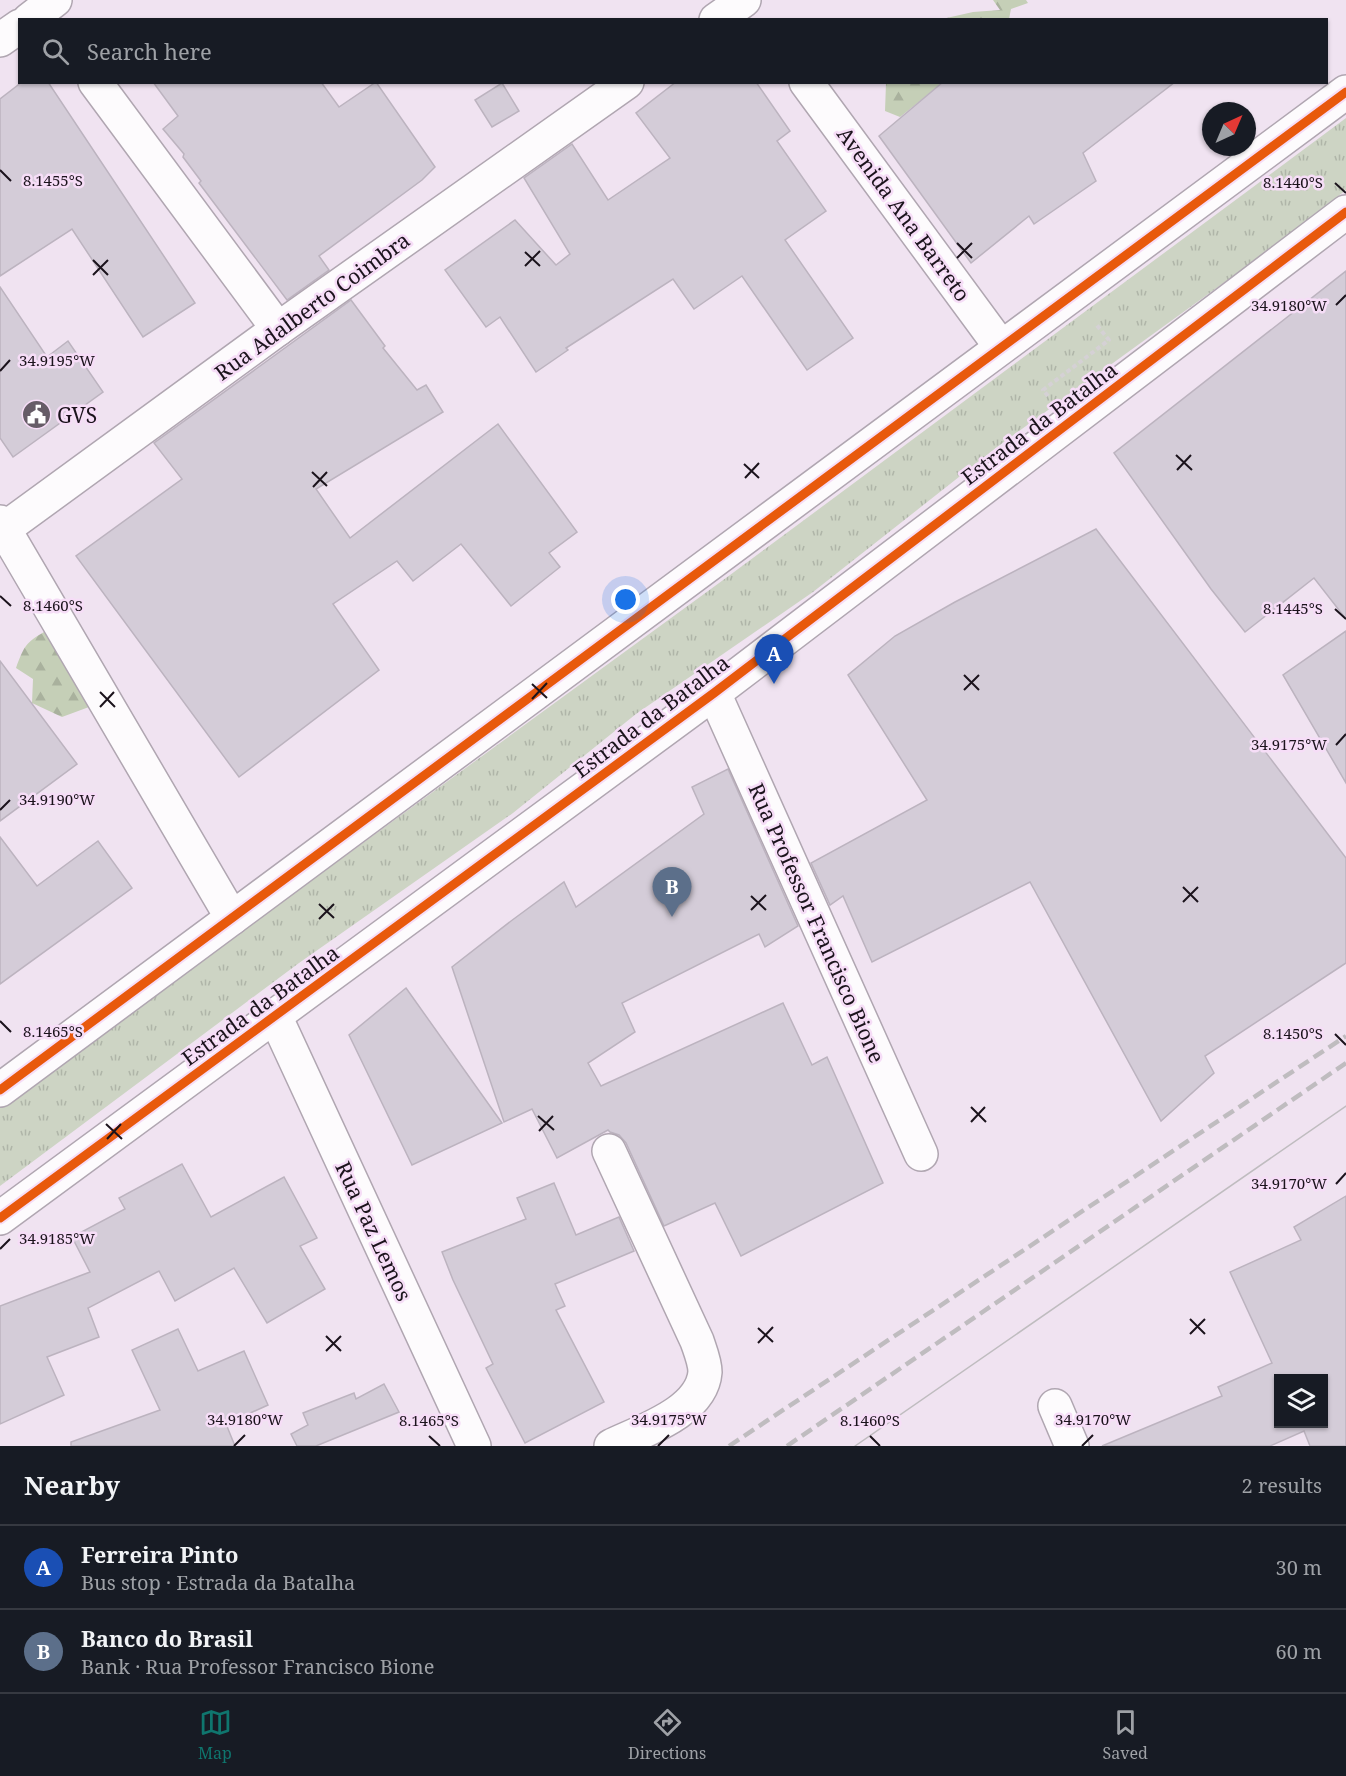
<!DOCTYPE html>
<html lang="en">
<head>
<meta charset="utf-8">
<style>
  body { margin:0; font-family:"Noto Serif",serif; background:#20242c; color:#f1f3f6 }
  .controls { position:absolute; right:18px; bottom:18px; display:grid; overflow:hidden; border-radius:0px; box-shadow:0 2px 4px #0004 }
  .controls button { width:54px; height:54px; display:grid; place-items:center; padding:0; border:0; border-bottom:2px solid #363941; background:#171b24; color:#f1f3f6; font:30px sans-serif }
  .compass { position:absolute; left:1202px; top:102px; width:54px; height:54px; border-radius:50%; background:#171b24; box-shadow:0 2px 4px #0004; rotate:44deg }
  .you { position:absolute; left:626px; top:600px; width:21px; height:21px; margin:-15px; border:4px solid #fff; border-radius:50%; background:#1a73e8; box-shadow:0 0 0 9px #1a73e833 }
  .badge { display:grid; place-items:center; width:39px; height:39px; border-radius:50%; background:#0f766e; color:#fff; font-size:20px; font-weight:700 }
  .pin { position:absolute; translate:-50% -50px; filter:drop-shadow(0 2px 3px #0008) }
  .pin::after { content:''; position:absolute; top:32px; width:21px; height:18px; background:inherit; clip-path:polygon(0 0,100% 0,50% 100%) }
  .list { margin:0; padding:0; list-style:none }
  h2 { display:flex; justify-content:space-between; align-items:center; height:78px; margin:0; padding:0 24px; font-size:26px }
  h2 small { font-size:20px; font-weight:400; color:#9ea1a6 }
  .list li { display:grid; grid-template-columns:39px 1fr auto; gap:18px; align-items:center; box-sizing:border-box; height:84px; padding:0 24px; border-top:2px solid #363941 }
  .list b { display:block; font-size:22px; white-space:nowrap }
  .list p { margin:0; font-size:20px; white-space:nowrap; color:#9ea1a6 }
  .list em { font-size:20px; font-style:normal; color:#9ea1a6 }
  .icon { flex:none; width:33px; height:33px; fill:none; stroke:currentColor; stroke-width:2; stroke-linecap:round; stroke-linejoin:round }
  .map { position:relative; flex:none; width:1346px; height:1446px; overflow:hidden }
  .search { position:absolute; background:#171b24; box-shadow:0 2px 4px #0004; left:18px; right:18px; top:18px; height:66px; display:flex; align-items:center; gap:15px; box-sizing:border-box; padding:0 21px; border-radius:0px; color:#9ea1a6; font-size:22px }
  .sheet { height:246px; background:#171b24 }
  nav { display:flex; justify-content:space-around; align-items:center; box-sizing:border-box; height:84px; border-top:2px solid #363941; background:#171b24; font-size:16px; color:#9ea1a6 }
  nav a { display:grid; justify-items:center; gap:3px }
  nav .on { color:#0f766e }
  .map>svg:first-child { display:block }
  .grass { fill:url(#grass-tufts) }
  .forest { fill:url(#forest-firs) }
  .building { fill:#d4ccd8; stroke:#bcb3bf; stroke-width:1.5; fill-rule:evenodd }
  .lines { fill:none; stroke-linecap:round; stroke-linejoin:round }
  .minor-casing { stroke:#b0a6b1; stroke-width:36 }
  .highway-casing { stroke:#b0a6b1; stroke-width:36 }
  .path { stroke:#d5d1d5; stroke-width:4; stroke-dasharray:4.5 3; stroke-linecap:butt }
  .minor { stroke:#fdfbfd; stroke-width:33 }
  .highway { stroke:#fdfbfd; stroke-width:33 }
  .tram { stroke:#bfbcbf; stroke-width:1.5 }
  .rail { stroke:#bfbcbf; stroke-width:4.5; stroke-dasharray:12 6; stroke-linecap:butt }
  .cycleway-casing { stroke:#f6ddf7; stroke-width:13 }
  .cycleway { stroke:#e8590c; stroke-width:9 }
  .ticks { fill:none; stroke:#1b131c; stroke-width:2 }
  .labels { text-anchor:middle; dominant-baseline:central; stroke-width:5; stroke-linejoin:round; paint-order:stroke }
  .street-label { font-size:21px; fill:#1b131c; stroke:#f6ddf7 }
  .poi-label { font-size:21px; fill:#1b131c; stroke:#f6ddf7; text-anchor:start }
  .ticks-label { font-size:15px; text-anchor:middle; fill:#1b131c; stroke:#f6ddf7; stroke-width:5; stroke-linejoin:round; paint-order:stroke }
</style>
</head>
<body>
<div class="map">
<svg width="1346" height="1446" viewBox="0 0 1346 1446">
  <defs>
    <pattern id="grass-tufts" width="24" height="20" patternUnits="userSpaceOnUse" patternTransform="scale(1.5)"><rect width="24" height="20" fill="#cdd4c4"/><path d="M3 7l-1-3M5 7V3M7 7l1-3M15 17l-1-3M17 17v-4M19 17l1-3" fill="none" stroke="#afb5a8"/></pattern>
    <pattern id="forest-firs" width="22" height="20" patternUnits="userSpaceOnUse" patternTransform="scale(1.5)"><rect width="22" height="20" fill="#c5cfb7"/><path d="M5 1l3.5 6h-7zM16 11l3.5 6h-7z" fill="#a9b19d"/></pattern>
  </defs>
  <rect width="100%" height="100%" fill="#f0e3f1"/>
  <!-- grass -->
  <path class="grass" d="M1346 118V190L1258 258 997 447 813 592 636 714 513 813 299 963 0 1186V1108L730 575Z"/>
  <!-- forest -->
  <g class="forest">
    <path d="M993 0H1026L1028 3 1011 9 1009 19H942L973 12 1000 10Z"/>
    <path d="M886 83H954L940 85 900 117 885 111Z"/>
    <path d="M49 629 86 671 89 707 62 717 32 703 33 679 16 668C25 643 27 642 49 629Z"/>
  </g>
  <!-- building -->
  <g class="building">
    <path d="M22 82H48L195 303 143 337 72 229 0 276V99Z"/>
    <path d="M153 82H321L339 107 376 82 435 167 422 180 319 256 329 270 287 300 199 183 201 181 183 157 184 154 163 129 178 116Z"/>
    <path d="M676 82H756L790 131 777 141 826 211 785 240 853 338 807 370 742 276 694 309 673 279 566 348 568 350 536 372 500 317 486 327 445 270 515 220 556 265 570 254 524 178 572 144 608 200 670 158 636 113Z"/>
    <path d="M943 82H1175L1083 153 1096 181 1034 224 1029 216 971 263 879 136Z"/>
    <path d="M502 83 519 111 492 127 475 100Z"/>
    <path d="M1346 271V619L1314 578 1245 632 1211 589 1114 453Z"/>
    <path d="M0 287 47 357 68 341 103 392 13 457 0 438Z"/>
    <path d="M351 300 385 346 383 348 417 390 426 385 443 412 316 489 350 538 498 424 577 532 549 553 560 567 511 606 461 544 413 581 397 561 333 604 379 670 239 777 76 556 182 479 154 443Z"/>
    <path d="M1096 529 1346 858V963L1205 1056 1214 1073 1161 1121 1030 882 872 962 843 896 830 905 811 863 927 800 848 675 895 636 955 602Z"/>
    <path d="M1346 631V783L1283 675Z"/>
    <path d="M0 661 77 764 0 821Z"/>
    <path d="M728 769 798 926 765 947 759 934 622 1003 635 1032 588 1063 601 1086 783 1003 812 1065 827 1057 883 1183 741 1256 715 1203 664 1226 626 1143 619 1135 610 1132 608 1130 557 1158 532 1109 504 1122 452 967 511 921 564 882 576 907 704 814 692 787Z"/>
    <path d="M0 837 37 886 98 841 132 888 0 984Z"/>
    <path d="M406 988 502 1123 412 1165 349 1035Z"/>
    <path d="M182 1164 211 1217 284 1177 317 1238 300 1246 325 1289 267 1323 234 1268 175 1301 159 1271 88 1308 99 1337 47 1357 64 1395 0 1424V1306L90 1272 72 1237 125 1209 119 1198Z"/>
    <path d="M554 1183 576 1235 619 1217 634 1251 555 1284 565 1306 556 1310 604 1402 525 1443 486 1368 493 1364 453 1280 442 1252 526 1219 517 1198Z"/>
    <path d="M1346 1196V1446H1310L1304 1431 1270 1446H1102L1222 1396 1218 1387 1272 1363 1230 1272 1301 1240 1294 1227ZM1278 1378H1323V1424H1278Z"/>
    <path d="M178 1329 198 1371 244 1351 268 1405 226 1424 235 1446H71V1442L160 1410 132 1350Z"/>
    <path d="M384 1384 399 1412 316 1446H297L291 1434 308 1425 303 1413 354 1393 356 1399Z"/>
  </g>
  <g class="lines">
    <defs>
      <g id="minor">
        <path d="M29 20 55 0"/>
        <path d="M716 20 744 0"/>
        <path d="M0 40 20 26"/>
        <path d="M95 82 278 329"/>
        <path d="M806 82 1001 347"/>
        <path d="M0 522 232 918"/>
        <path d="M0 532 278 329 627 82"/>
        <path d="M714 693 921 1154"/>
        <path d="M275 1016 474 1446"/>
        <path d="M609 1151 697 1341C700 1350 705 1362 705 1372 702 1412 642 1431 611 1446"/>
        <path d="M1055 1406 1072 1446"/>
      </g>
      <g id="highway">
        <path d="M0 1090 1346 92"/>
        <path d="M0 1218 714 693 1346 212"/>
      </g>
    </defs>
    <!-- minor casing -->
    <use href="#minor" class="minor-casing"/>
    <!-- highway casing -->
    <use href="#highway" class="highway-casing"/>
    <!-- path -->
    <path class="path" d="M1048 396 1043 390 1109 340 1095 323"/>
    <!-- minor -->
    <use href="#minor" class="minor"/>
    <!-- highway -->
    <use href="#highway" class="highway"/>
    <!-- tram -->
    <path class="tram" d="M855 1446 1346 1106"/>
    <!-- rail -->
    <g class="rail">
      <path d="M729 1446 1346 1036"/>
      <path d="M787 1446 1346 1063"/>
    </g>
    <defs>
      <g id="cycleway">
        <path d="M0 1090 1346 92"/>
        <path d="M0 1218 714 693 1346 212"/>
      </g>
    </defs>
    <!-- cycleway casing -->
    <use href="#cycleway" class="cycleway-casing"/>
    <!-- cycleway -->
    <use href="#cycleway" class="cycleway"/>
  </g>
  <!-- ticks -->
  <path class="ticks" d="M0 170 11 181M1335 183 1346 193M957 243 972 258M525 252 540 266M957 258 972 243M93 260 108 275M525 266 540 251M93 275 108 260M1336 305 1346 295M0 371 10 360M1176 455 1192 470M744 464 759 478M1177 470 1191 455M312 472 327 486M745 478 759 463M313 487 327 472M0 596 11 606M1335 609 1346 619M964 675 979 690M532 684 547 698M964 690 979 675M100 692 115 707M532 699 547 683M100 707 114 692M1336 745 1346 734M0 810 10 800M1183 887 1198 902M751 896 766 910M1183 902 1198 887M319 904 334 918M751 910 766 895M319 919 334 904M0 1021 11 1032M1335 1034 1346 1045M971 1107 986 1122M538 1116 554 1130M971 1122 985 1107M106 1124 122 1139M539 1131 553 1116M107 1139 121 1124M1336 1184 1346 1173M0 1249 10 1239M1190 1319 1205 1334M758 1328 773 1342M1190 1334 1205 1319M326 1336 341 1351M758 1343 773 1327M326 1351 341 1336M429 1436 440 1446M870 1436 880 1446M234 1446 245 1435M658 1446 669 1435M1082 1446 1093 1435"/>
  <!-- icons -->
  <defs>
    <symbol id="civic-disc" viewBox="-11 -11 22 22"><circle r="9.5" fill="#665c67" stroke="#f6ddf7"/><path d="M-.6-6.5H3V-4.5H.6V-3L4-1V1h2V6H-6V1h2V-1L-.6-3ZM-1.2 2.5V6h2.4V2.5Z" fill="#fff"/></symbol>
  </defs>
  <g fill-rule="evenodd">
    <use href="#civic-disc" x="20" y="398" width="33" height="33"/>
  </g>
  <g class="labels">
    <!-- street labels -->
    <g class="street-label">
      <text transform="translate(904 214) rotate(54)">Avenida Ana Barreto</text>
      <text transform="translate(312 306) rotate(-36)">Rua Adalberto Coimbra</text>
      <text transform="translate(1039 423) rotate(-37)">Estrada da Batalha</text>
      <text transform="translate(651 716) rotate(-37)">Estrada da Batalha</text>
      <text transform="translate(817 923) rotate(66)">Rua Professor Francisco Bione</text>
      <text transform="translate(260 1005) rotate(-36)">Estrada da Batalha</text>
      <text transform="translate(374 1231) rotate(65)">Rua Paz Lemos</text>
    </g>
    <!-- poi labels -->
    <g class="poi-label">
      <text x="57" y="415">GVS</text>
    </g>
  </g>
  <g class="ticks-label">
    <text x="53" y="186">8.1455°S</text>
    <text x="1293" y="188">8.1440°S</text>
    <text x="1289" y="311">34.9180°W</text>
    <text x="57" y="366">34.9195°W</text>
    <text x="53" y="611">8.1460°S</text>
    <text x="1293" y="614">8.1445°S</text>
    <text x="1289" y="750">34.9175°W</text>
    <text x="57" y="805">34.9190°W</text>
    <text x="53" y="1037">8.1465°S</text>
    <text x="1293" y="1039">8.1450°S</text>
    <text x="1289" y="1189">34.9170°W</text>
    <text x="57" y="1244">34.9185°W</text>
    <text x="245" y="1425">34.9180°W</text>
    <text x="669" y="1425">34.9175°W</text>
    <text x="1093" y="1425">34.9170°W</text>
    <text x="429" y="1426">8.1465°S</text>
    <text x="870" y="1426">8.1460°S</text>
  </g>
</svg>
<div class="controls">
<button><svg class="icon" aria-label="layers" viewBox="0 0 24 24"><path d="M12 4l9 5-9 5-9-5zM3 14l9 5 9-5"/></svg></button>
</div>
<svg class="compass" viewBox="-18 -18 36 36"><path d="M0-13l5 13h-10z" fill="#e53935"/><path d="M0 13l5-13h-10z" fill="#9ea1a6"/></svg>
<div class="you"></div>
<div class="pin badge" style="left:774px;top:684px;background:#1a4fb4">A</div>
<div class="pin badge" style="left:672px;top:917px;background:#5c6f8a">B</div>
<div class="search"><svg class="icon" aria-label="search" viewBox="0 0 24 24"><circle cx="10" cy="10" r="6"/><path d="M15 15l6 6"/></svg>Search here</div>
</div>
<section class="sheet">
<h2>Nearby<small>2 results</small></h2>
<ul class="list">
<li><span class="badge" style="background:#1a4fb4">A</span><div><b>Ferreira Pinto</b><p>Bus stop · Estrada da Batalha</p></div><em>30 m</em></li>
<li><span class="badge" style="background:#5c6f8a">B</span><div><b>Banco do Brasil</b><p>Bank · Rua Professor Francisco Bione</p></div><em>60 m</em></li>
</ul>
</section>
<nav>
<a class="on"><svg class="icon" aria-label="map" viewBox="0 0 24 24"><path d="M3 6l6-2 6 2 6-2v14l-6 2-6-2-6 2zM9 4v14M15 6v14"/></svg>Map</a>
<a><svg class="icon" aria-label="directions" viewBox="0 0 24 24"><path d="M12 3l9 9-9 9-9-9zM9 14v-3h6M13 9l2 2-2 2"/></svg>Directions</a>
<a><svg class="icon" aria-label="saved" viewBox="0 0 24 24"><path d="M7 4h10v16l-5-4-5 4z"/></svg>Saved</a>
</nav>
</body>
</html>
